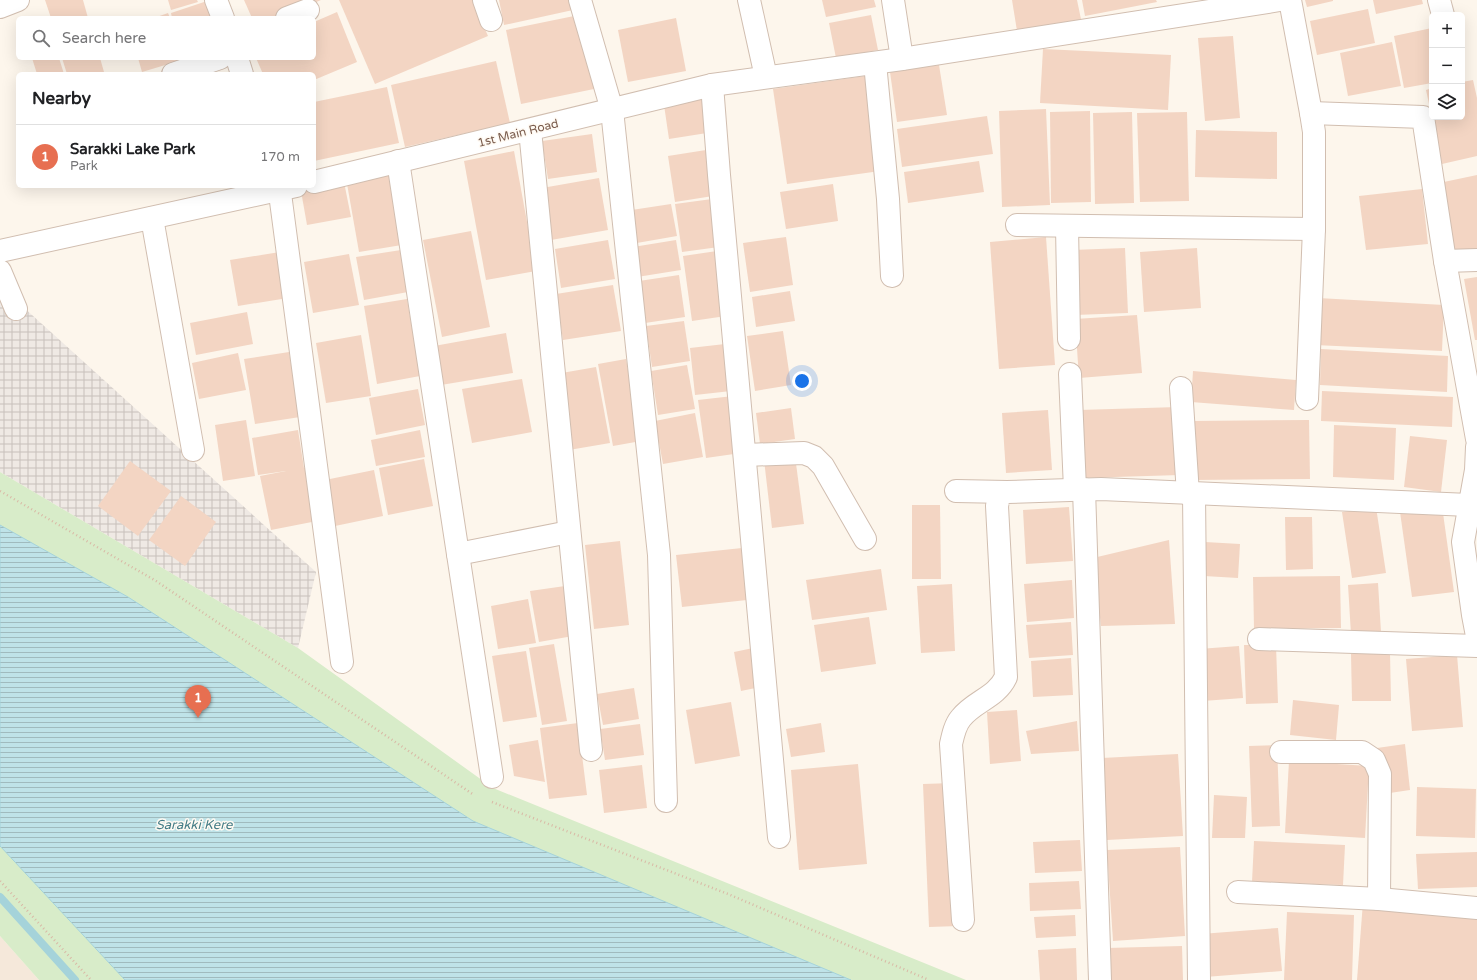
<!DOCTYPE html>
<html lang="en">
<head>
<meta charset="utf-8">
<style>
  body { margin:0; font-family:"Varela Round",sans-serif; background:#f6f6f6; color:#202124 }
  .controls { position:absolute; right:12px; top:12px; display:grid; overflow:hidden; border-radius:6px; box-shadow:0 4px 16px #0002 }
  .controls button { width:36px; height:36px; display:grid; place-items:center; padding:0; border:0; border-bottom:1px solid #e0e0e0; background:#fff; color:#202124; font:20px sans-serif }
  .you { position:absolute; left:802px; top:381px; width:14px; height:14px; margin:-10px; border:3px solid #fff; border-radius:50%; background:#1a73e8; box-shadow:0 0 0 6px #1a73e833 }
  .badge { display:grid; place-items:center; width:26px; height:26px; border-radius:50%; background:#e76f51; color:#fff; font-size:13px; font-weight:700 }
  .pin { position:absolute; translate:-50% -33px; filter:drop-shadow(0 1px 2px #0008) }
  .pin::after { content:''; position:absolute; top:21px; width:14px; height:12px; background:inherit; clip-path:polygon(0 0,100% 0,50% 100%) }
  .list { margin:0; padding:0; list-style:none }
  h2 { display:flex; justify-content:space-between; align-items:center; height:52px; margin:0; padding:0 16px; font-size:17px }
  h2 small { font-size:13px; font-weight:400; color:#757577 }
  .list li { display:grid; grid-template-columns:26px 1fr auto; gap:12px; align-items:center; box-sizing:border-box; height:64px; padding:0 16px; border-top:1px solid #e0e0e0 }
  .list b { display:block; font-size:15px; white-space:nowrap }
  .list p { margin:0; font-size:13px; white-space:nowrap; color:#757577 }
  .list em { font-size:13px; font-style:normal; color:#757577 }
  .icon { flex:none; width:22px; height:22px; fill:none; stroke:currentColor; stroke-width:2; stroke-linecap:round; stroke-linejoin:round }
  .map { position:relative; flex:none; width:1477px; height:980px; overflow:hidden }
  .search { position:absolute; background:#fff; box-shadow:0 4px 16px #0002; left:16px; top:16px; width:300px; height:44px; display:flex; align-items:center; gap:10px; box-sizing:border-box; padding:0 14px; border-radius:6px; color:#757577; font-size:15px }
  .panel { position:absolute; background:#fff; box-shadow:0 4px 16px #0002; left:16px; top:72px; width:300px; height:116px; border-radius:6px }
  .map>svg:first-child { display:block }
  .residential { fill:#f5e8da }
  .industrial { fill:url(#industrial-grid) }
  .park { fill:#d8ecc9 }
  .water { fill:url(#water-rules); stroke:#a5d3da }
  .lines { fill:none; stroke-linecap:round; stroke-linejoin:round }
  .stream { stroke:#a5d3da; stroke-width:8 }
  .building { fill:#f3d5c3 }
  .street-casing { stroke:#d1beb0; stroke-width:24 }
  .path { stroke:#d9b8a5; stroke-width:2.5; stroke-dasharray:1 3; stroke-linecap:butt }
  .street { stroke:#fff; stroke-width:22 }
  .labels { text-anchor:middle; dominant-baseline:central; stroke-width:3; stroke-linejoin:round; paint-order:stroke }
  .street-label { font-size:12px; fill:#7a5c4d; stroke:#fffaf3 }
  .water-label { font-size:13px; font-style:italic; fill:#437c86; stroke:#fffaf3 }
</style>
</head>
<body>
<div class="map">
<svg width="1477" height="980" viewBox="0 0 1477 980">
  <defs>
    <pattern id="industrial-grid" width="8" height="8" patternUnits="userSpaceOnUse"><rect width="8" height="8" fill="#efe9e4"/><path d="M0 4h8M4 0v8" fill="none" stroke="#c7c0bb"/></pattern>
    <pattern id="water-rules" width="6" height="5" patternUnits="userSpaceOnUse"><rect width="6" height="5" fill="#bfe3e8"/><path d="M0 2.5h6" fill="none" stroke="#a0bbbe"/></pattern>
  </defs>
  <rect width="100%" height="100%" fill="#fdf6ec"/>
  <!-- residential -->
  <path class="residential" d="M0 936 39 980H0Z"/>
  <!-- industrial -->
  <path class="industrial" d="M0 286 316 572 298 648 0 472Z"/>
  <!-- park -->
  <path class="park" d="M0 472 298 648 493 788 966 980H39L0 936Z"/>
  <!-- water -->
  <path class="water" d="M0 525 128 597 473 821 851 980H125L0 846Z"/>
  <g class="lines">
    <!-- stream -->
    <path class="stream" d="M0 897 75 980"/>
  </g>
  <!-- building -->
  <g class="building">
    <path d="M45 0H83L88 18H51Z"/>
    <path d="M168 0H197L198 2 171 10Z"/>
    <path d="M244 0H321L279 18H252Z"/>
    <path d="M339 0H472L488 36 375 84Z"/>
    <path d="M499 0H571L573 10 504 25Z"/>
    <path d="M822 0H874L876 7 826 17Z"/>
    <path d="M1012 0H1077L1082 24 1018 37Z"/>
    <path d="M1082 0H1156L1157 2 1085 16Z"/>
    <path d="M1305 0H1333V1L1307 7Z"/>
    <path d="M1373 0H1422L1423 4 1376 14Z"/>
    <path d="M207 1 212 18H172L171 13Z"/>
    <path d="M1368 9 1375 43 1317 55 1310 21Z"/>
    <path d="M337 12 357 62 314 80V74H263L256 58H314V22Z"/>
    <path d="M168 13 170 18H154Z"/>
    <path d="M579 15 594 89 521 104 506 30Z"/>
    <path d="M871 15 878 50 836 58 829 23Z"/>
    <path d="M676 18 686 71 628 82 618 30Z"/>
    <path d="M1432 28V83L1404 88 1394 36Z"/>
    <path d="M1233 36 1240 118 1205 121 1198 38Z"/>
    <path d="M1392 42 1401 86 1348 96 1340 53Z"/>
    <path d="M1043 49 1171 55 1168 110 1040 103Z"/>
    <path d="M32 58H59L64 74H37Z"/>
    <path d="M62 58H100L104 72 97 74H67Z"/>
    <path d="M138 58H181L182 60 142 72Z"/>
    <path d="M496 61 510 123 405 147 391 85Z"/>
    <path d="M939 65 947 115 897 122 890 72Z"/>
    <path d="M865 76 880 171 787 184 773 89Z"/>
    <path d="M1473 80 1477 98V156L1442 164 1432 117H1462V82Z"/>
    <path d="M387 87 399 143 314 161V102Z"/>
    <path d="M1432 88V113H1431L1426 90Z"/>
    <path d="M702 99 707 133 669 139 664 105Z"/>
    <path d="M1046 109 1050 205 1002 207 999 111Z"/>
    <path d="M1090 111 1091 202 1051 203 1050 112Z"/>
    <path d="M1132 112 1134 203 1095 204 1093 113Z"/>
    <path d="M1187 112 1189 201 1140 202 1137 113Z"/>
    <path d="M987 116 993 154 902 167 897 129Z"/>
    <path d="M1196 130 1277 132V179L1195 177Z"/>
    <path d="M592 134 597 172 548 179 542 141Z"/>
    <path d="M706 150 713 196 675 202 668 156Z"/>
    <path d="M514 151 536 271 486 280 464 161Z"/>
    <path d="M979 161 984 192 908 203 904 172Z"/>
    <path d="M395 169 408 244 359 252 346 178Z"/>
    <path d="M1477 175V249L1453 254 1439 183Z"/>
    <path d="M599 178 608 230 551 240 542 188Z"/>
    <path d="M344 182 351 217 307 225 301 191Z"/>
    <path d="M833 184 838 221 786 229 780 192Z"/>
    <path d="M1422 189 1428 244 1366 250 1359 196Z"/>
    <path d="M712 199 719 247 682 252 675 204Z"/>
    <path d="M671 204 677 236 631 244 625 211Z"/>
    <path d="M471 231 490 327 442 337 423 240Z"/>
    <path d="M786 237 793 285 750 292 743 243Z"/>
    <path d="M1046 237 1055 365 999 369 990 242Z"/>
    <path d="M608 240 615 279 561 288 555 249Z"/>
    <path d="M676 240 681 270 637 277 633 247Z"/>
    <path d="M1125 248 1128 313 1075 315 1072 250Z"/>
    <path d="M1197 248 1201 308 1144 312 1140 252Z"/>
    <path d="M401 250 408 292 364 300 356 257Z"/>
    <path d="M717 251 726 316 692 321 683 256Z"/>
    <path d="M280 252 288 298 238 306 230 260Z"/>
    <path d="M349 254 359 305 313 313 304 262Z"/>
    <path d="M679 275 685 317 645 323 639 281Z"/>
    <path d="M1477 277V340H1475L1464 279Z"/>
    <path d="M613 285 621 331 563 340 556 294Z"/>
    <path d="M790 291 795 321 756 327 752 297Z"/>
    <path d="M1318 298 1444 305 1442 351 1315 345Z"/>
    <path d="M407 299 420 376 377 384 364 306Z"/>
    <path d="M247 312 253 344 196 355 190 323Z"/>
    <path d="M1137 315 1142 373 1079 378 1075 319Z"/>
    <path d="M684 321 690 361 652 367 646 326Z"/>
    <path d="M783 331 791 385 755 391 747 336Z"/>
    <path d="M506 333 513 373 441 385 434 346Z"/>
    <path d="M361 335 371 396 326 403 316 343Z"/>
    <path d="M725 344 731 391 695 395 690 348Z"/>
    <path d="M1321 349 1448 356 1447 392 1320 385Z"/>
    <path d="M289 352 300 417 255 424 244 359Z"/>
    <path d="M238 353 246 390 199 399 192 363Z"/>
    <path d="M626 359 641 441 613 446 598 364Z"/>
    <path d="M687 365 695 409 658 415 651 371Z"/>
    <path d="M596 367 610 443 569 450 556 374Z"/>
    <path d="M1193 371 1296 380 1294 410 1191 402Z"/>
    <path d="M522 379 532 432 472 443 462 389Z"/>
    <path d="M418 389 425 425 376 435 369 398Z"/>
    <path d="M1322 391 1453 397 1452 427 1321 421Z"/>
    <path d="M733 396 741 453 706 458 698 400Z"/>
    <path d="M1178 407 1180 475 1082 478 1079 410Z"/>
    <path d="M791 408 795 439 760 444 756 413Z"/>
    <path d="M1048 410 1052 470 1006 473 1002 413Z"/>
    <path d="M695 413 703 457 663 464 655 421Z"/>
    <path d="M246 420 255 476 223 481 215 425Z"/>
    <path d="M1309 420 1310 479 1192 480V421Z"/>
    <path d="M1334 425 1396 428 1394 480 1333 477Z"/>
    <path d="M298 430 304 468 307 467 317 521 271 530 260 476 286 471 258 475 252 438Z"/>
    <path d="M420 430 425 457 376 466 371 440Z"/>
    <path d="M1410 436 1447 440 1441 492 1404 487Z"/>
    <path d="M795 456 804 524 772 528 764 460Z"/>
    <path d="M424 459 433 506 388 515 379 468Z"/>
    <path d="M130 461 171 491 138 536 98 506Z"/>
    <path d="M374 470 383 516 335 526 325 480Z"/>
    <path d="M181 496 216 522 185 566 149 540Z"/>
    <path d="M912 505H940L941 579H912Z"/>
    <path d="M1442 506 1454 592 1412 597 1400 512Z"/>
    <path d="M1069 507 1073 561 1026 564 1023 510Z"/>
    <path d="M1376 507 1386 573 1352 578 1342 512Z"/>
    <path d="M1285 517H1312L1313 569 1286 570Z"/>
    <path d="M1169 540 1175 624 1101 626 1093 558Z"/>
    <path d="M620 541 629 625 594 629 585 545Z"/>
    <path d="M1205 542 1240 544 1238 578 1204 576Z"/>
    <path d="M742 548 747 600 682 607 676 555Z"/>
    <path d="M881 569 887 610 812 620 806 580Z"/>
    <path d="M1340 576 1341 628 1254 629 1253 577Z"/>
    <path d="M1072 580 1074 618 1027 622 1024 584Z"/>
    <path d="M1378 583 1381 632 1351 634 1348 585Z"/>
    <path d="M952 584 955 651 921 653 917 586Z"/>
    <path d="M565 586 573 636 539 642 530 591Z"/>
    <path d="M528 599 536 643 498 649 491 606Z"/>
    <path d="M869 617 876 664 821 672 814 625Z"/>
    <path d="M1071 622 1073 655 1029 658 1026 625Z"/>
    <path d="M554 644 567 721 542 725 529 648Z"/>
    <path d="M1244 645H1276L1278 703 1246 704Z"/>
    <path d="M1239 646 1243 698 1203 701 1199 649Z"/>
    <path d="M758 647 765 686 741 691 734 652Z"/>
    <path d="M526 651 537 717 503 722 492 656Z"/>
    <path d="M1390 653 1391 701H1352L1351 654Z"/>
    <path d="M1457 655 1463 727 1412 731 1406 659Z"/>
    <path d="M1071 658 1073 695 1033 697 1031 661Z"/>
    <path d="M634 688 639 719 603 725 597 694Z"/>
    <path d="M1293 700 1339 705 1336 740 1290 735Z"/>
    <path d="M731 702 740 756 695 764 686 710Z"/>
    <path d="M1017 710 1021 761 990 764 987 712Z"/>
    <path d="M1077 721 1079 751 1031 754 1026 731Z"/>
    <path d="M578 723 587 795 549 799 540 728Z"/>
    <path d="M821 723 825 752 791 757 786 729Z"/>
    <path d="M640 724 644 755 605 760 600 729Z"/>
    <path d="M538 740 545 782 514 776 509 745Z"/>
    <path d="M1405 744 1410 790 1383 794 1377 748Z"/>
    <path d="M1277 745 1280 826 1252 827 1249 746Z"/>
    <path d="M1178 754 1183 836 1107 840 1102 758Z"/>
    <path d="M1289 761 1369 766 1365 838 1285 833Z"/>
    <path d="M858 764 867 864 799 870 791 770Z"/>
    <path d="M642 765 647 808 604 813 599 770Z"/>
    <path d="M953 783 959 926 929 927 923 784Z"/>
    <path d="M1417 787 1476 789 1475 838 1416 836Z"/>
    <path d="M1214 795 1247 797 1245 838H1212Z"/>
    <path d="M1080 840 1082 871 1035 873 1033 842Z"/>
    <path d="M1254 841 1345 845 1343 885 1252 882Z"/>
    <path d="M1180 847 1185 936 1113 941 1107 850Z"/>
    <path d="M1477 852V887L1418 889 1416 854Z"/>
    <path d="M1079 881 1081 909 1030 911 1029 883Z"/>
    <path d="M1363 902 1477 911V980H1357Z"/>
    <path d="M1287 912 1354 915 1352 980H1284Z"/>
    <path d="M1075 915 1076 936 1036 938 1034 917Z"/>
    <path d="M1278 928 1282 971 1205 977 1201 934Z"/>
    <path d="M1182 946 1183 980H1107V948Z"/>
    <path d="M1076 948 1077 980H1040L1038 950Z"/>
  </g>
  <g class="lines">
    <defs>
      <g id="street">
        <path d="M216 0 223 18"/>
        <path d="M484 0 491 20"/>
        <path d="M580 0 612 110 659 555 666 801"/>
        <path d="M749 0 766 77"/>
        <path d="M893 0 902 59"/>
        <path d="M1290 0 1311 113 1314 132V229L1307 399"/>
        <path d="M1439 0 1443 15"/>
        <path d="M0 7 18 0"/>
        <path d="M287 18 308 10"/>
        <path d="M237 58 242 74"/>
        <path d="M875 63 888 199 892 276"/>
        <path d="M173 74 220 58"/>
        <path d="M712 85 719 175 779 837"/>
        <path d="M1311 113 1423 117 1445 261 1477 439"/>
        <path d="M530 130 591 750"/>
        <path d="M398 161 492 777"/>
        <path d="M314 182 712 85 902 59 1280 0"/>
        <path d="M279 186 342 662"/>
        <path d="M152 218 193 450"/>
        <path d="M1017 225 1314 229"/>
        <path d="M1067 226 1069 339"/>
        <path d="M0 251 296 186"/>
        <path d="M1445 261 1477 260"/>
        <path d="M0 271 16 309"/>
        <path d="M1070 374 1075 489"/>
        <path d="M1181 388 1188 494"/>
        <path d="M1477 447 1476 470 1463 542 1473 615 1477 636"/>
        <path d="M745 455 804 453 814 457 823 466 865 539"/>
        <path d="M1084 489 1100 980"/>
        <path d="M956 491 1007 492"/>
        <path d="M1194 494 1199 980"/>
        <path d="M458 554 569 532"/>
        <path d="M1259 639 1477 646"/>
        <path d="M1281 752H1362L1374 760 1380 774 1379 899"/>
        <path d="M1238 892 1379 899 1477 908"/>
        <path d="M963 920 951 744C953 735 955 725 961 718 974 701 996 698 1006 677L997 506 999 496 1007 492 1101 489 1469 505"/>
      </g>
    </defs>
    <!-- street casing -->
    <use href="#street" class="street-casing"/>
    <!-- path -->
    <g class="path">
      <path d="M0 491 156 581 474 795"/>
      <path d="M492 802 728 894 929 980"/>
      <path d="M0 881 91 980"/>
    </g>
    <!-- street -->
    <use href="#street" class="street"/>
  </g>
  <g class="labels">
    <!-- street labels -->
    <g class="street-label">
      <text transform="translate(518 133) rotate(-14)">1st Main Road</text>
    </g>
    <!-- water labels -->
    <g class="water-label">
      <text x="194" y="825">Sarakki Kere</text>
    </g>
  </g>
</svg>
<div class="controls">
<button>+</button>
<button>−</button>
<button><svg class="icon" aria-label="layers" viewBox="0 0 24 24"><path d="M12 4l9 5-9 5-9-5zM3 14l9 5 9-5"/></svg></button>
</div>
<div class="you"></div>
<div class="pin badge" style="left:198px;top:718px">1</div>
<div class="search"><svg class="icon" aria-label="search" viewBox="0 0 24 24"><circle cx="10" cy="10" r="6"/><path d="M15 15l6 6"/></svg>Search here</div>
<section class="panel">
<h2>Nearby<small></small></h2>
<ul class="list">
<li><span class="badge">1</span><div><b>Sarakki Lake Park</b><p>Park</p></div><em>170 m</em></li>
</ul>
</section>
</div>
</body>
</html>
